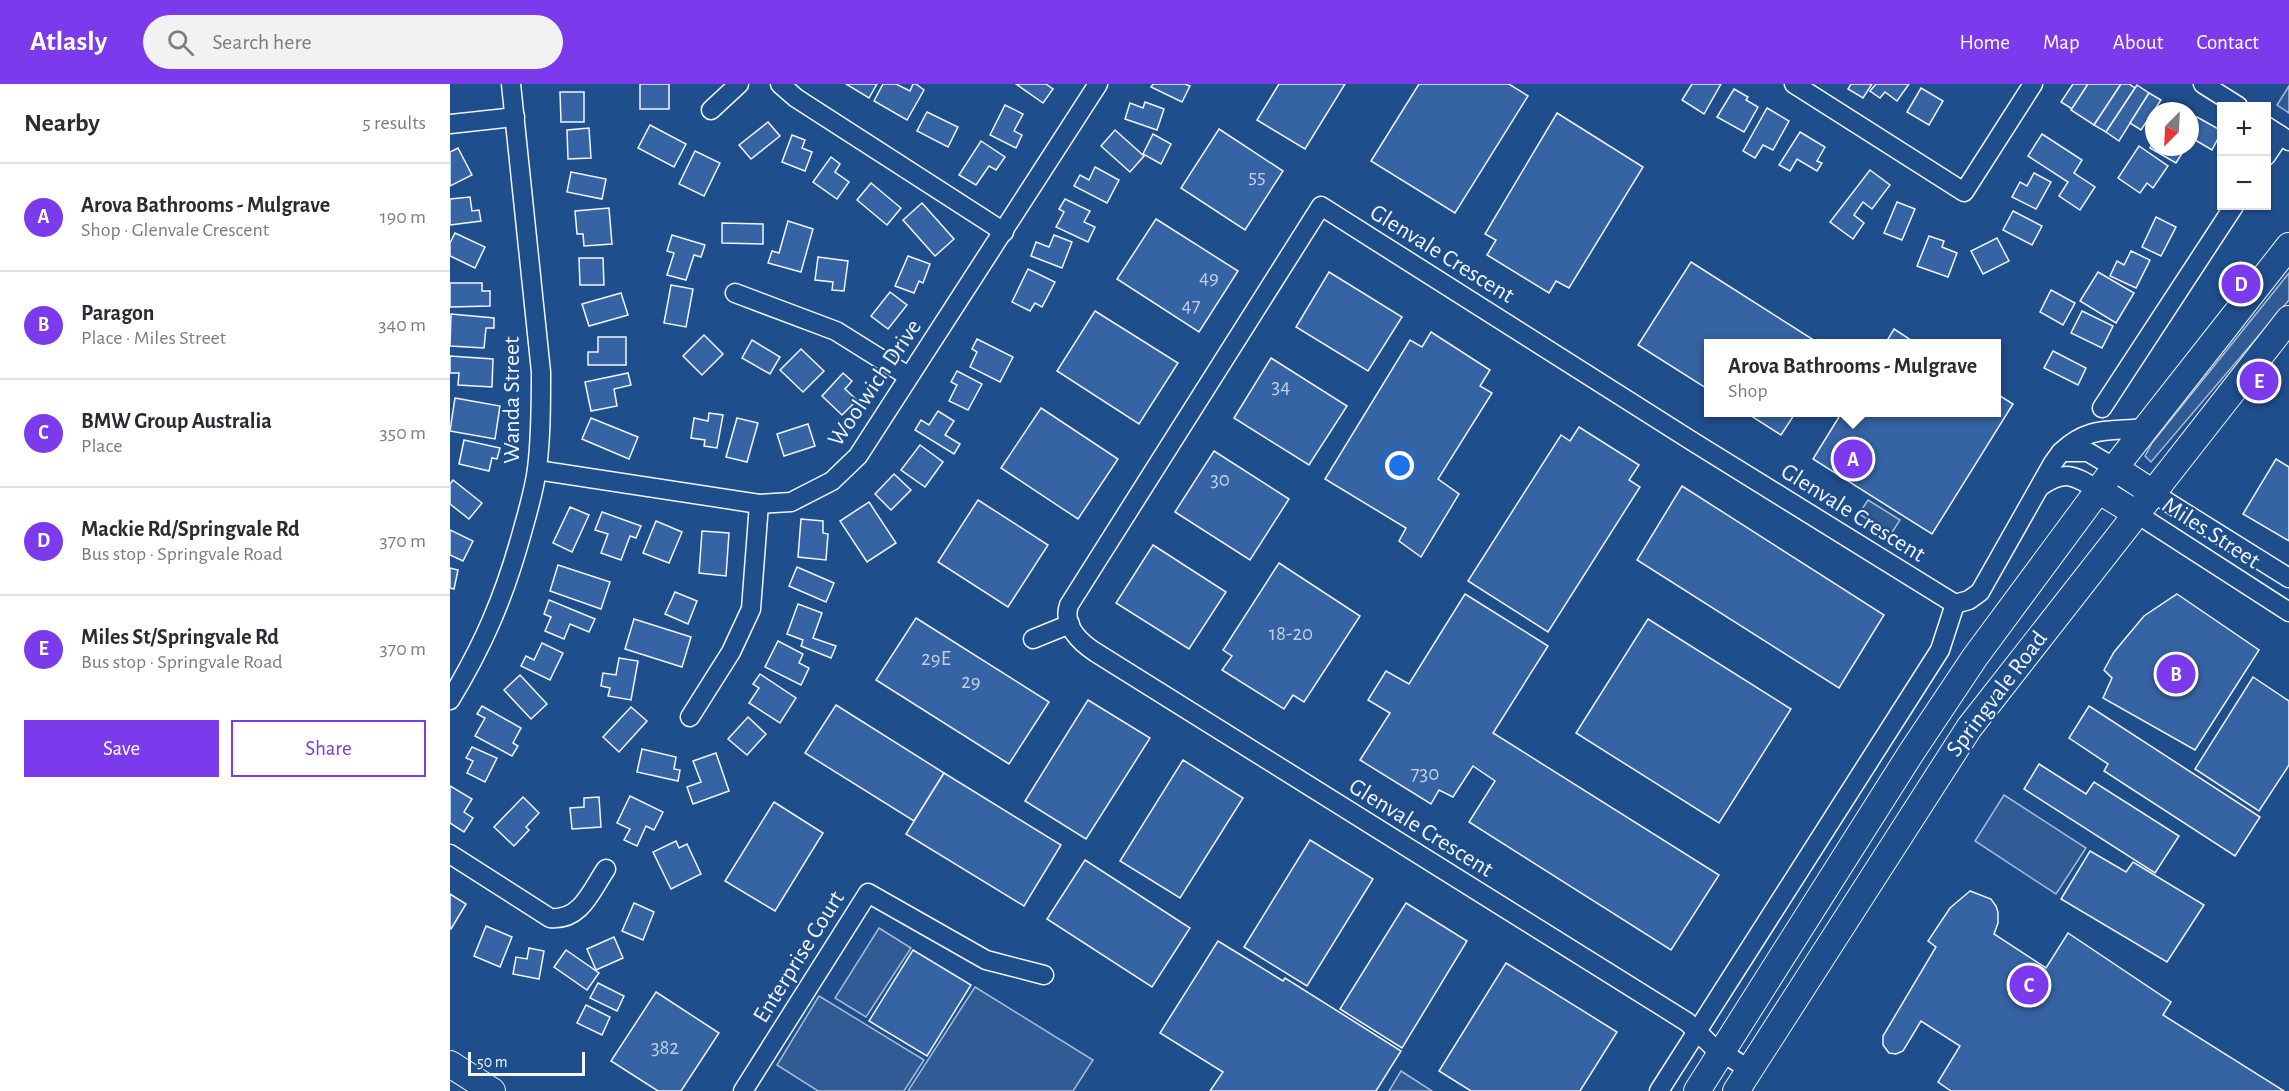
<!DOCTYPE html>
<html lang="en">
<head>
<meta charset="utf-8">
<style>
  body { margin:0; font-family:"Alegreya Sans",sans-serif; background:#f2f2f3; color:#2b2b33 }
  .controls { position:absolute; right:18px; top:18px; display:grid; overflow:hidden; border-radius:0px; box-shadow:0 2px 4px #0004 }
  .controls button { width:54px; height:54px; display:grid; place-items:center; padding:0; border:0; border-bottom:2px solid #e1e1e2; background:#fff; color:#2b2b33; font:30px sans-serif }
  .compass { position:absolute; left:1695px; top:18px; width:54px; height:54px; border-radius:50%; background:#fff; box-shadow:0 2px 4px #0004; rotate:204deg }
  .scale { position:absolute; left:18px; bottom:15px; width:117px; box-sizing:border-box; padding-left:6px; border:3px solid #f2f6ff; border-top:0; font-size:16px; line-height:21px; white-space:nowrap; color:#f2f6ff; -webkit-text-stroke:4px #1f4e8c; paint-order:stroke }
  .you { position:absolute; left:950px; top:382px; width:21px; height:21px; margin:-15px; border:4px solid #fff; border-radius:50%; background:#1a73e8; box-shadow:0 0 0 9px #1a73e833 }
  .badge { display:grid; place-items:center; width:39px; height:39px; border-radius:50%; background:#7c3aed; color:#fff; font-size:20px; font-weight:700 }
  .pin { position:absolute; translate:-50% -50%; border:3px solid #fff; box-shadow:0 2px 6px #0006 }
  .popup { position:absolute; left:1254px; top:255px; width:297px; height:78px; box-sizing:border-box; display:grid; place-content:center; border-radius:0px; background:#fff; filter:drop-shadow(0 2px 4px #0005); font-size:20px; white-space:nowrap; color:#7c7c81 }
  .popup b { font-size:22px; color:#2b2b33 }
  .popup::after { content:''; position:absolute; left:50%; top:100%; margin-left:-12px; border:12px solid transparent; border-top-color:#fff }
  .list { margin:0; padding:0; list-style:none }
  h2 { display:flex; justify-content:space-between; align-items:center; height:78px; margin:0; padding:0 24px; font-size:26px }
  h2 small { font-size:20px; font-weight:400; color:#7c7c81 }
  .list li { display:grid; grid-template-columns:39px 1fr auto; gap:18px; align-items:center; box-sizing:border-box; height:108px; padding:0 24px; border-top:2px solid #e1e1e2 }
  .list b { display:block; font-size:22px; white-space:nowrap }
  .list p { margin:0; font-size:20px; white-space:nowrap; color:#7c7c81 }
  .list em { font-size:20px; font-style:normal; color:#7c7c81 }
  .actions { display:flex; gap:12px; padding:18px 24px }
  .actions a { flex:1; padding:14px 0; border:2px solid #7c3aed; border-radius:0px; text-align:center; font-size:21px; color:#7c3aed }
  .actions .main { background:#7c3aed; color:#fff }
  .icon { flex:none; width:33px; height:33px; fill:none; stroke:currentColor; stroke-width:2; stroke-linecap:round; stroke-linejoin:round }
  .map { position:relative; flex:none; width:1839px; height:1007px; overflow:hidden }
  header { display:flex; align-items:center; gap:36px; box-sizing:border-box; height:84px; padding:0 30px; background:#7c3aed; color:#fff }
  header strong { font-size:28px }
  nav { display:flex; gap:33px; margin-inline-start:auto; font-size:21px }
  .search { width:420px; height:54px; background:#f2f2f3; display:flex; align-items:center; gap:15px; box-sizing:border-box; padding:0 21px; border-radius:33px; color:#7c7c81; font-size:22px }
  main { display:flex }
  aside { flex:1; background:#fff }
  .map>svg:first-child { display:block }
  .built { fill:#305b95; stroke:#a8bbd7; stroke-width:1.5 }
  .building { fill:#3563a3; stroke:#f2f6ff; stroke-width:1.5 }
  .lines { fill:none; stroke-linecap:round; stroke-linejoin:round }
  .minor-casing { stroke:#f2f6ff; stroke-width:21 }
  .highway-casing { stroke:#f2f6ff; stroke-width:28 }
  .minor { stroke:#1f4e8c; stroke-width:18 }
  .highway { stroke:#1f4e8c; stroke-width:26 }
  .labels { text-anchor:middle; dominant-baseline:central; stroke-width:4.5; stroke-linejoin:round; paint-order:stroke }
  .number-label { font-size:21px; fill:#c3d1e8 }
  .street-label { font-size:24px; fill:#f2f6ff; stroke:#1f4e8c }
</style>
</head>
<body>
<header>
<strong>Atlasly</strong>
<div class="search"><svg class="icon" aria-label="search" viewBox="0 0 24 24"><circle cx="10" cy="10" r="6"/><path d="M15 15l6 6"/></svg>Search here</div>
<nav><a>Home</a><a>Map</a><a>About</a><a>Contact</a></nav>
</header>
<main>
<aside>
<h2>Nearby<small>5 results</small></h2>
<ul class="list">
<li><span class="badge">A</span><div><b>Arova Bathrooms - Mulgrave</b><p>Shop · Glenvale Crescent</p></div><em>190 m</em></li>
<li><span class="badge">B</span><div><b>Paragon</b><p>Place · Miles Street</p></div><em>340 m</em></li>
<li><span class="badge">C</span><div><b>BMW Group Australia</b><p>Place</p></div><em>350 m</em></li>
<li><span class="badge">D</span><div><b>Mackie Rd/Springvale Rd</b><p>Bus stop · Springvale Road</p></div><em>370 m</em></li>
<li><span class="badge">E</span><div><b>Miles St/Springvale Rd</b><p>Bus stop · Springvale Road</p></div><em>370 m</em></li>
</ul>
<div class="actions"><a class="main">Save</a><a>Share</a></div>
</aside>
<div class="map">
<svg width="1839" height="1007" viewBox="0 0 1839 1007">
  <rect width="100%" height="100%" fill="#1f4e8c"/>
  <!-- built -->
  <g class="built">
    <path d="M1839 2V29L1827 21Z"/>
    <path d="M1839 189V216L1701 378 1695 372 1702 359Z"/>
    <path d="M1418 416 1450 436 1441 450 1409 430Z"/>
    <path d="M1554 711 1636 764 1606 810 1525 757Z"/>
    <path d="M429 844 461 864 416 933 385 914Z"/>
    <path d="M525 903 643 976 623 1007H458Z"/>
    <path d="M369 912 474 976 454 1007H368L327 981Z"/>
    <path d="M951 987 982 1007H939Z"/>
  </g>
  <!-- building -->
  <g class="building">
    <rect x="190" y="0" width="29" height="25"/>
    <path d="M396 0H427L419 14Z"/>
    <path d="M433 0H446L460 7 463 0H466L474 6 457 36 424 17Z"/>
    <path d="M566 0H596L603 5 593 19Z"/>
    <path d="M703 0H735L740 2 732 18 701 3Z"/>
    <path d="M829 0H895L855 65 807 36Z"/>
    <path d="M969 0H1059L1078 12 1005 129 921 77Z"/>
    <path d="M1242 0H1271L1254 30 1232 16Z"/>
    <path d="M1401 0H1422L1413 14 1398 5Z"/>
    <path d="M1426 0H1459L1447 17 1435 8 1430 14 1420 7Z"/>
    <path d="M1623 0H1638L1622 25 1611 18Z"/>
    <path d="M1638 0H1671L1644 41 1621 26Z"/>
    <path d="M1671 0H1679L1685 4 1656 48 1644 41Z"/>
    <path d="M1687 1 1699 9 1669 57 1656 48Z"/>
    <path d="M1471 4 1493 17 1479 41 1457 28Z"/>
    <path d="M1284 5 1298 13 1296 16 1308 23 1294 48 1267 33Z"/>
    <path d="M110 8H134V38H111Z"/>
    <path d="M1699 9 1711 16 1691 46 1680 39Z"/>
    <path d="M695 18 714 25 707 46 675 35 680 19 693 24Z"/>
    <path d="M555 21 573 30 564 47 572 51 566 64 540 51Z"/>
    <path d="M1317 24 1339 37 1323 66 1313 61 1305 74 1293 67Z"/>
    <path d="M477 28 508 43 498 63 467 47Z"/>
    <path d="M1107 29 1193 83 1119 204 1106 197 1099 209 1037 171 1046 156 1035 150Z"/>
    <path d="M1747 33 1772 47 1762 66 1740 53V44Z"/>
    <path d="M318 38 330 52 301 75 289 61Z"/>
    <path d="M200 41 236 60 224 83 188 64Z"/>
    <path d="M139 44 141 74 118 75 117 46Z"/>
    <path d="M769 45 833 87 795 146 731 104Z"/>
    <path d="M665 46 694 72 680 88 651 62Z"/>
    <path d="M1350 48 1375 63 1367 77 1372 79 1367 87 1347 75 1340 87 1329 81Z"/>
    <path d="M703 50 721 60 711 80 693 70Z"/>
    <path d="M1592 50 1632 76 1624 89 1645 103 1630 126 1609 112 1618 98 1578 72Z"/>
    <path d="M342 51 355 56 352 64 362 68 355 87 332 78Z"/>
    <path d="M531 57 555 73 546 86 539 82 526 101 509 91Z"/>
    <path d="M1704 57V63H1736L1726 79 1700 64Z"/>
    <path d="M1689 62 1718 82 1703 104 1697 99 1690 109 1668 94Z"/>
    <path d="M8 64 22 91 0 102V68Z"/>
    <path d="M245 67 270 79 254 112 229 100Z"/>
    <path d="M381 73 390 80 385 88 399 98 387 115 363 98Z"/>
    <path d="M645 83 669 96 657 119 624 102 630 91 639 96Z"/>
    <path d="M1420 86 1440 101 1422 125 1413 118 1404 131 1414 139 1403 155 1380 138Z"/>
    <path d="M121 88 156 95 152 115 117 108Z"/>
    <path d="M1584 89 1601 98 1586 125 1562 113 1570 98 1577 102Z"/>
    <path d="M421 99 451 124 437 141 407 116Z"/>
    <path d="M20 113 22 127 29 126 31 137 0 141V115Z"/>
    <path d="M615 115 640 127 634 138 645 143 638 158 606 143 614 128 609 125Z"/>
    <path d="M1447 118 1465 125 1452 156 1434 149Z"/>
    <path d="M472 119 504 155 485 172 453 136Z"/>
    <path d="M159 124 162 160 134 162 133 150H127L125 127Z"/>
    <path d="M1563 127 1592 142 1582 161 1553 146Z"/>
    <path d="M1706 133 1726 143 1711 172 1692 163Z"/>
    <path d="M706 135 788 187 749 248 667 195Z"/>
    <path d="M338 137 363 145 351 188 318 179 322 167 329 169Z"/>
    <path d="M272 139 313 140V160L272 159Z"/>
    <path d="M5 149 35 163 25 184 0 172V159Z"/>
    <path d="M222 151 255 161 251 173 244 171 236 196 217 191 224 169 217 167Z"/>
    <path d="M604 151 622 158 612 184 581 172 586 158 599 163Z"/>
    <path d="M1479 152 1494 157 1492 163 1507 169 1498 193 1467 182Z"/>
    <path d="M1547 154 1559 177 1533 190 1521 167Z"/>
    <path d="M1681 167 1700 176 1686 204 1660 192 1667 177 1674 181Z"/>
    <path d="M458 172 480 180 473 199 469 197 464 209 445 202Z"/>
    <path d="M368 173 398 177 394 207 382 206 383 198 365 196Z"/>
    <path d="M129 174H153L154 201H130Z"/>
    <path d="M1241 178 1370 260H1259V306L1188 261Z"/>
    <path d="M578 185 605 198 592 223 585 219 580 227 562 218Z"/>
    <path d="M879 188 952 233 918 287 846 243Z"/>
    <path d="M1648 188 1684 209 1666 239 1630 217Z"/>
    <path d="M0 199H32V207H40V222L0 223Z"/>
    <path d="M221 201 243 205 236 243 214 239Z"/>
    <path d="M1601 206 1625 219 1613 241 1590 228Z"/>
    <path d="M440 208 457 221 438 245 421 232Z"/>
    <path d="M171 209 178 231 139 242 132 220Z"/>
    <path d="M645 227 728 279 689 340 607 287Z"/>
    <path d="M1632 227 1663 242 1652 264 1621 249Z"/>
    <path d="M1 230 44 234V244H36L34 264 0 262Z"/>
    <path d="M1444 245 1467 260H1435Z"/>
    <path d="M981 248 1040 286 1030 302 1042 309 988 395 1009 410 971 473 949 457 956 444 875 395 960 256 972 263Z"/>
    <path d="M254 251 273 270 252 291 233 272Z"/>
    <path d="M148 253H176V281H138V268H148Z"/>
    <path d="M527 255 563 273 550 298 520 283 527 268 522 265Z"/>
    <path d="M302 256 330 273 320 290 292 274Z"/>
    <path d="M351 265 374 287 353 308 330 286Z"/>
    <path d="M1603 267 1636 284 1628 301 1594 284Z"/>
    <path d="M0 272 43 275 42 303 8 301 9 289H0Z"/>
    <path d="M821 274 897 322 859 381 784 334Z"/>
    <path d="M507 287 532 300 518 326 499 317 507 301 501 298Z"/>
    <path d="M178 289 181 301 164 305 167 322 141 327 135 298Z"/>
    <path d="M393 289 402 297 395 305 407 316 392 331 372 312Z"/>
    <path d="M1547 310 1563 320 1482 450 1363 375 1392 328H1547Z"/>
    <path d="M5 314 50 322 45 355 0 347Z"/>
    <path d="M591 324 668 375 628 435 551 384Z"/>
    <path d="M488 327 504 337 495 351 510 360 504 370 465 346 471 336 479 341Z"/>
    <path d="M1295 328H1346L1331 351Z"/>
    <path d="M259 329 273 331 267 364 254 362 255 356 241 354 244 334 258 337Z"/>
    <path d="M141 334 188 353 179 375 132 355Z"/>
    <path d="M287 334 308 339 297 378 276 373Z"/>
    <path d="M358 340 365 362 334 372 327 350Z"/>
    <path d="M1129 343 1189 381 1179 396 1190 403 1098 548 1018 497 1111 351 1120 357Z"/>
    <path d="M14 356 50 364 47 375 42 374 39 387 9 380Z"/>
    <path d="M470 361 493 378 475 403 451 386Z"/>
    <path d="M764 367 839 415 800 476 725 428Z"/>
    <path d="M1826 375 1839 383V457L1793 430Z"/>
    <path d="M444 390 461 406 441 426 425 410Z"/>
    <path d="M3 396 32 419 19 435 0 420V400Z"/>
    <path d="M1232 402 1434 531 1389 604 1187 476Z"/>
    <path d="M528 416 598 461 558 523 488 478Z"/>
    <path d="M419 418 446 459 417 478 390 437Z"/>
    <path d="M120 423 139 431 122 468 103 459Z"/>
    <path d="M152 428 191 442 186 454 180 452 171 476 151 469 158 450 145 446Z"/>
    <path d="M351 435 373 437V449L378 450 376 476 348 473Z"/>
    <path d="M206 437 232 448 219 479 193 469Z"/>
    <path d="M0 446 23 457 13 477 0 471Z"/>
    <path d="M252 447 279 449 276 492 249 489Z"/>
    <path d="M703 461 776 508 739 565 666 519Z"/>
    <path d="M829 479 910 532 854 618 843 611 834 625 772 586 782 572 773 566Z"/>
    <path d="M108 481 160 498 151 525 100 507Z"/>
    <path d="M347 483 384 499 376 518 339 502Z"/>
    <path d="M0 484 8 486 4 505 0 504Z"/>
    <path d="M225 508 247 517 238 540 215 530Z"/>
    <path d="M1015 510 1098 562 1043 649 1269 791 1221 866 1019 738 1045 697 1023 682 1003 713 989 706 981 720 910 676 940 629 918 616 936 587 959 600Z"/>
    <path d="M1727 510 1809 566 1745 666 1653 614 1662 594 1654 586 1664 568 1694 532Z"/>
    <path d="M99 516 145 535 139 548 120 540 114 555 95 547 101 533 94 530Z"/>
    <path d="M348 520 372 529 363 554 386 562 381 574 351 562 353 556 337 550Z"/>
    <path d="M466 534 599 618 559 680 426 596Z"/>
    <path d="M184 535 241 553 232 583 175 565Z"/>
    <path d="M1198 535 1341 625 1269 739 1126 649Z"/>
    <path d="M328 557 353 570 349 579 359 584 351 601 315 583Z"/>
    <path d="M92 559 113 569 100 596 71 582 76 572 84 576Z"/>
    <path d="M169 574 188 577 181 616 158 612 160 604 151 602 153 589 166 591Z"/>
    <path d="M310 590 346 614 330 639 299 619 309 604 303 600Z"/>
    <path d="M70 591 97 620 81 635 54 606Z"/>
    <path d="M1803 593 1839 617V681L1809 727 1745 685Z"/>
    <path d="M638 616 700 654 636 755 575 717Z"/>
    <path d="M386 621 494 689 464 737 355 669Z"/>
    <path d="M32 622 71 644 63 659 68 662 62 672 25 652 35 634 27 630Z"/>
    <path d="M1639 622 1810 733 1785 772 1654 687 1658 680 1619 654Z"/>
    <path d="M181 623 197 637 169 668 153 653Z"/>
    <path d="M298 633 316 650 297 671 278 655Z"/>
    <path d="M22 663 47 674 35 698 17 689 23 677 16 674Z"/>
    <path d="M192 665 226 673 224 685 230 686 228 697 187 688Z"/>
    <path d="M266 669 279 707 243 720 237 703 251 698 243 677Z"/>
    <path d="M733 676 793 714 730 814 670 777Z"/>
    <path d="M1589 680 1636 710 1644 698 1729 752 1705 789 1574 705Z"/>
    <path d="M494 689 611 761 574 822 456 750Z"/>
    <path d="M0 702 22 715 14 728 23 734 14 748 0 739Z"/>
    <path d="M180 712 213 728 204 746 196 742 187 762 174 756 180 745 167 739Z"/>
    <path d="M73 713 89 729 76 743 79 746 64 762 44 743Z"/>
    <path d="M149 713 151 743 122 745 120 724 134 723V714Z"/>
    <path d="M324 718 373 749 325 827 275 797Z"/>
    <path d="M860 756 923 795 857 902 794 863Z"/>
    <path d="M226 757 229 764 237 760 251 790 221 805 203 768Z"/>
    <path d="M1640 767 1676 788 1683 778 1754 821 1717 878 1611 815Z"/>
    <path d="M635 776 740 844 702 903 597 835Z"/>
    <path d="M1520 807 1541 815 1546 822 1548 828V839L1544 850 1596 884 1618 849 1721 918 1713 931 1834 1007H1501L1488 998 1510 962 1471 937 1453 967 1446 970 1439 969 1433 961V952L1486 863 1478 857 1500 824Z"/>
    <path d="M0 810 16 820 1 845 0 844Z"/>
    <path d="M184 819 204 828 193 856 172 847Z"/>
    <path d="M956 819 1017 857 952 964 890 925Z"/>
    <path d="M36 842 62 853 50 883 24 872Z"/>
    <path d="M164 853 173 874 146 886 137 865Z"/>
    <path d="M768 857 833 897 835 894 951 967 926 1007H760L773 988 710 949Z"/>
    <path d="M79 864 94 867 89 895 63 890 66 873 77 875Z"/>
    <path d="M116 866 149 889 137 906 104 883Z"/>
    <path d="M463 866 521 901 477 972 419 937Z"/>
    <path d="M1056 879 1167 948 1130 1007H1021L989 987Z"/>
    <path d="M148 899 174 912 167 927 140 914Z"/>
    <path d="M206 908 269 949 231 1007H208L161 977Z"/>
    <path d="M136 921 160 933 152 951 127 939Z"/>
  </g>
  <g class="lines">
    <defs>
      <g id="minor">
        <path d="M330 0 346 14 554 148"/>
        <path d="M1344 0 1514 108 1583 0"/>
        <path d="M1753 0 1788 22"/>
        <path d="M261 26 289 0"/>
        <path d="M0 40 65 33"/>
        <path d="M1816 42 1839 57"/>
        <path d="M1816 72 1830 51"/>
        <path d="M285 209 386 247 458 292"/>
        <path d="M1652 324 1784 122"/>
        <path d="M1611 368C1640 341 1660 348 1696 344"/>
        <path d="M87 386 309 420 341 418 382 397 408 372 648 0"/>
        <path d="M1591 402C1616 385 1625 392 1648 406"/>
        <path d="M1703 409 1839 494"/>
        <path d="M1687 430 1839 528"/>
        <path d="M1505 520 1519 516 1530 508 1603 379 1611 368H1638L1665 384"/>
        <path d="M583 555 620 540"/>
        <path d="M0 616C33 562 54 513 71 452 77 430 84 408 87 385 91 353 91 321 91 288L61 0"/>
        <path d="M240 633 281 568 301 525 309 420"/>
        <path d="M0 770 100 834C131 837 141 807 156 785"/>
        <path d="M1300 986 1262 962 1237 938 645 568C630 558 612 541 619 521L871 122 1245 359 1505 520"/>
        <path d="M293 1007 418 809 536 876 594 891"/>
        <path d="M1209 1007 1490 566 1505 520"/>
      </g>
      <g id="highway">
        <path d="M1665 384 1703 409"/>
        <path d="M1648 406 1687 430"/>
        <path d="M0 980 42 1007"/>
        <path d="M1247 1007 1461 669 1525 573 1670 377 1839 162"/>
        <path d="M1286 1007 1519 644 1839 235"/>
      </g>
    </defs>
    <!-- minor casing -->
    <use href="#minor" class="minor-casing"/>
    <!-- highway casing -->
    <use href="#highway" class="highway-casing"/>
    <!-- minor -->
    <use href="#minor" class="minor"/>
    <!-- highway -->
    <use href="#highway" class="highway"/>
  </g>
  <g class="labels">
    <!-- number labels -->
    <g class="number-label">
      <text x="807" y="92">55</text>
      <text x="759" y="193">49</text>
      <text x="741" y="221">47</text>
      <text x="831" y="302">34</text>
      <text x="770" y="395">30</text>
      <text x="841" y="549">18-20</text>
      <text x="486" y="574">29E</text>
      <text x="521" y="597">29</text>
      <text x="975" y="689">730</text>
      <text x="215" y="963">382</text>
    </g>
    <!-- street labels -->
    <g class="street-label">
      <text transform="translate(992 170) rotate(32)">Glenvale Crescent</text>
      <text transform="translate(425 299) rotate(-56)">Woolwich Drive</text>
      <text transform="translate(62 316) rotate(-90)">Wanda Street</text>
      <text transform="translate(1403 429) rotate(32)">Glenvale Crescent</text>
      <text transform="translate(1761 449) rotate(33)">Miles Street</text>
      <text transform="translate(1547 610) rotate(-53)">Springvale Road</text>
      <text transform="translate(971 744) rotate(32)">Glenvale Crescent</text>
      <text transform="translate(349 873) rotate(-58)">Enterprise Court</text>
    </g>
  </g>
</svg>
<div class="controls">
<button>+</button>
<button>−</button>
</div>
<svg class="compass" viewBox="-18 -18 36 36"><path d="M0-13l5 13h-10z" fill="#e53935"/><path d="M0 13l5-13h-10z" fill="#7c7c81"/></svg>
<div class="scale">50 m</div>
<div class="you"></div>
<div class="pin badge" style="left:1403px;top:375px">A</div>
<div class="popup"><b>Arova Bathrooms - Mulgrave</b>Shop</div>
<div class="pin badge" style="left:1726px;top:590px">B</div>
<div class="pin badge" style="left:1579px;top:901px">C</div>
<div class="pin badge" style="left:1791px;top:200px">D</div>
<div class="pin badge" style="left:1809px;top:297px">E</div>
</div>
</main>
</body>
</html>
